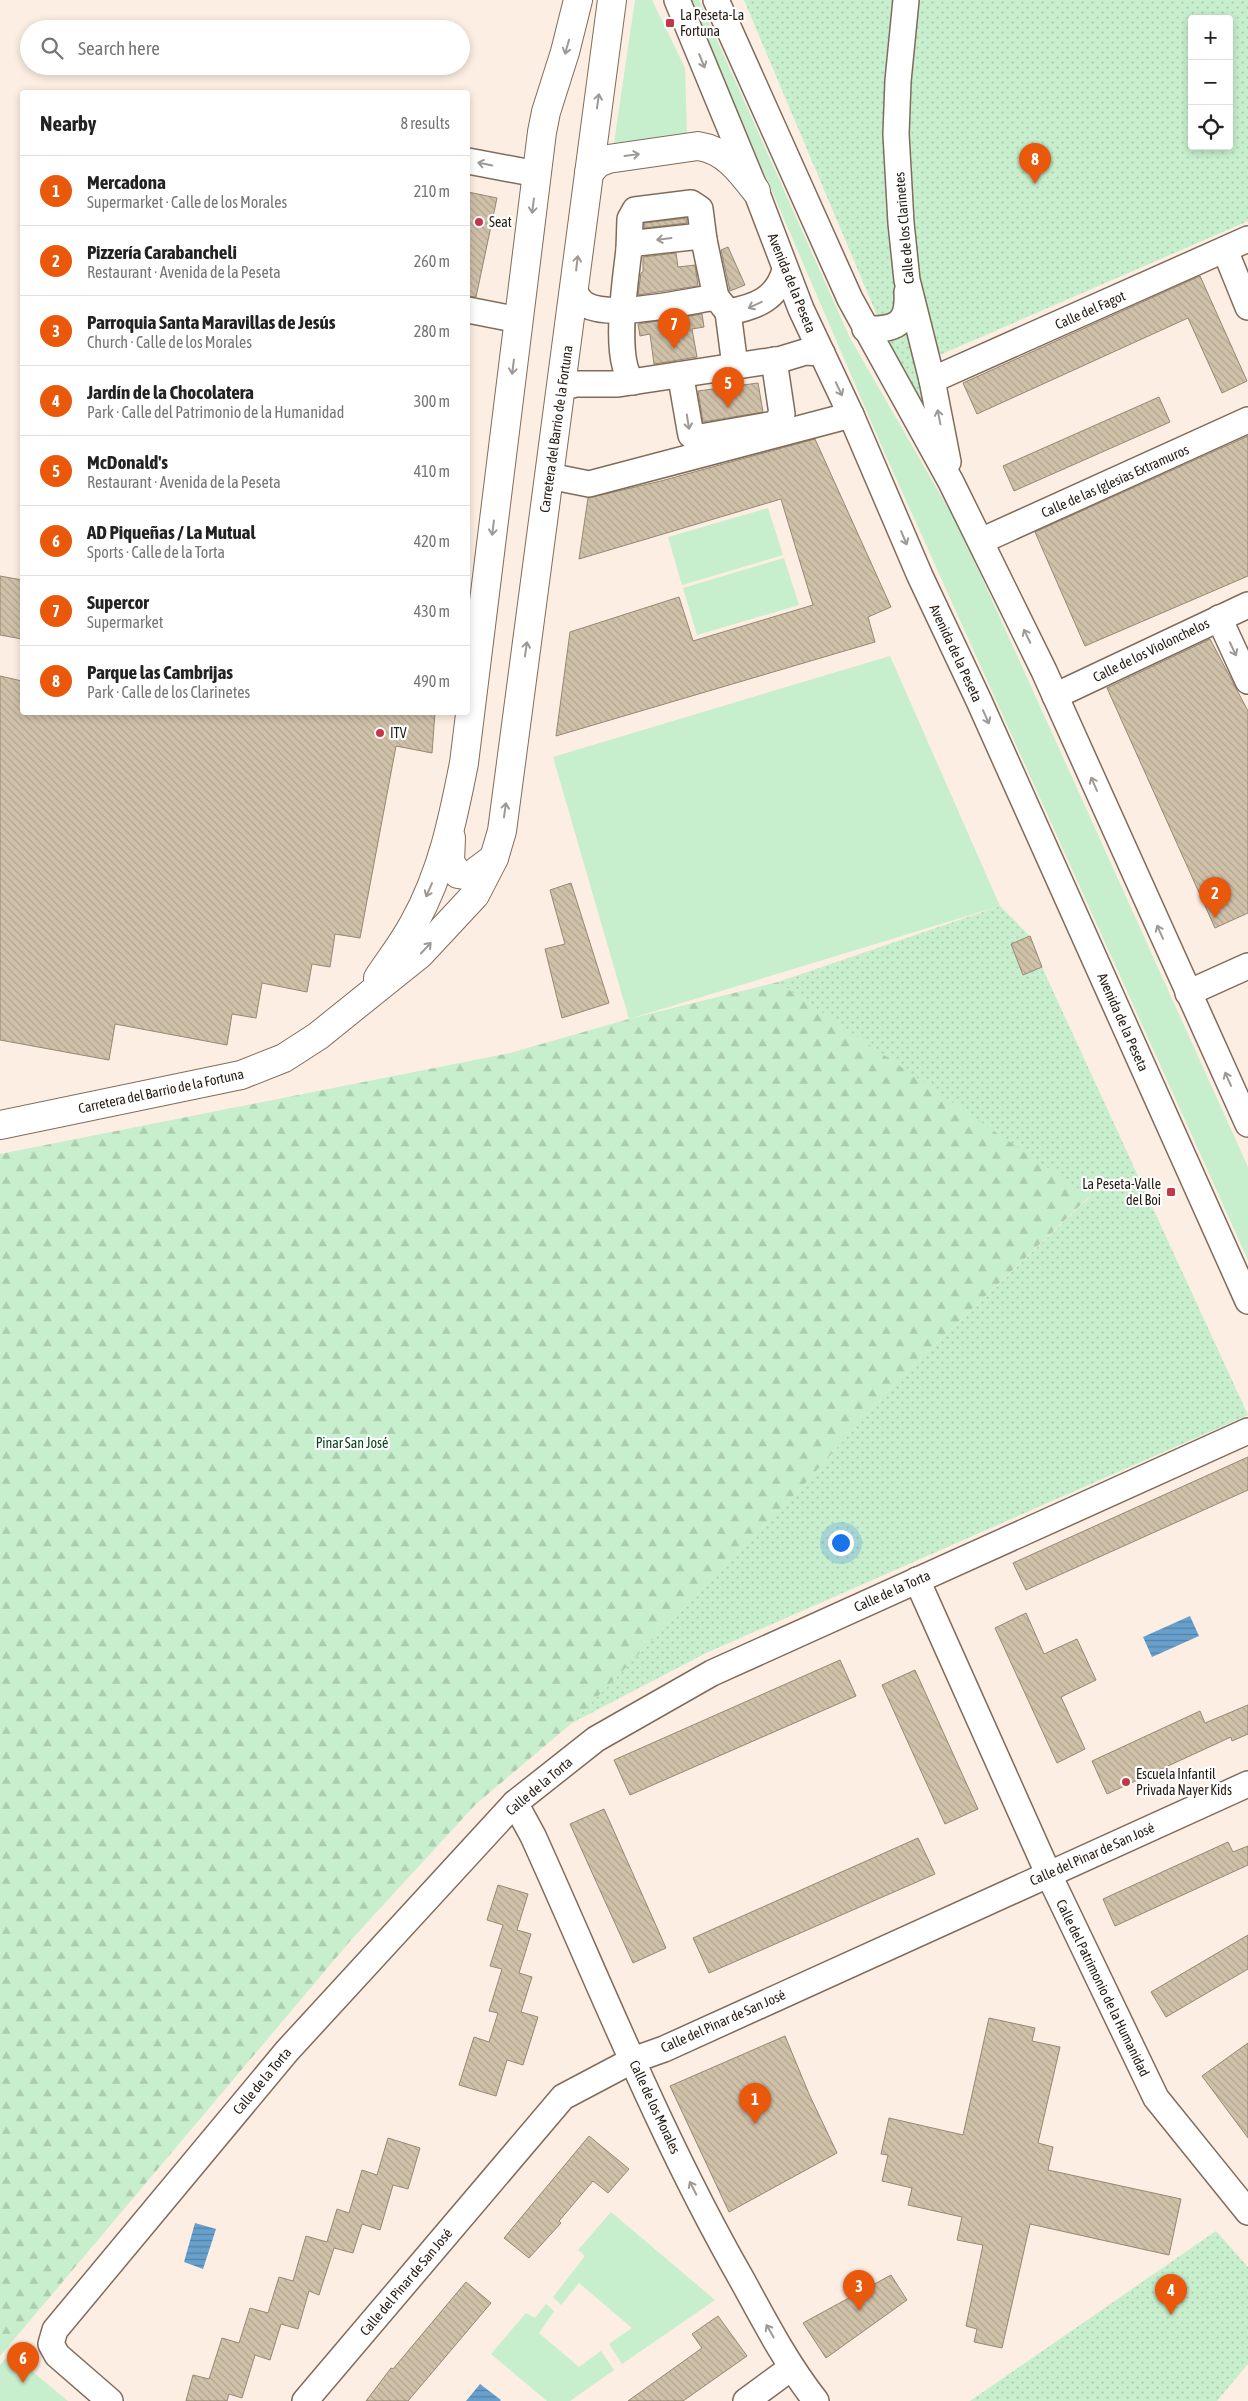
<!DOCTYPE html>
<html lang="en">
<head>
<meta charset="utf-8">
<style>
  body { margin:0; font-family:"Asap Condensed",sans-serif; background:#f6f6f6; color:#222 }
  .controls { position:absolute; right:15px; top:15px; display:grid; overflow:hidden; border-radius:5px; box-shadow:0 2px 8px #0003 }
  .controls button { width:45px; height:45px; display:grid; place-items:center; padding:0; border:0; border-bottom:1px solid #e0e0e0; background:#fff; color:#222; font:25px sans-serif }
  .you { position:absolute; left:840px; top:1542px; width:18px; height:18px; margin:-12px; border:4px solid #fff; border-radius:50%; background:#1a73e8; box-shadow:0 0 0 8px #1a73e833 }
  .badge { display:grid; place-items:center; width:32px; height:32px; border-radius:50%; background:#ea580c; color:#fff; font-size:16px; font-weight:700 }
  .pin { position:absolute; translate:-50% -41px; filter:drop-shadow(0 1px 2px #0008) }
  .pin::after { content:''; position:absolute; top:26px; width:18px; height:15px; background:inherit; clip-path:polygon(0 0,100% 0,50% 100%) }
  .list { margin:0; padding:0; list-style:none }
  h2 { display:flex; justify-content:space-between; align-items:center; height:65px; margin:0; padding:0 20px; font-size:21px }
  h2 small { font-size:16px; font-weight:400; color:#767676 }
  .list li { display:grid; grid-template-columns:32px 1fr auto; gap:15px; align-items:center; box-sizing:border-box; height:70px; padding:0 20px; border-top:1px solid #e0e0e0 }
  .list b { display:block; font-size:19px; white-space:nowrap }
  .list p { margin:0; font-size:16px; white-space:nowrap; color:#767676 }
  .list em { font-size:16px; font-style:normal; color:#767676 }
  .icon { flex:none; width:28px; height:28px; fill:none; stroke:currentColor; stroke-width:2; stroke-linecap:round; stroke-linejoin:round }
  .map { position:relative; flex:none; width:1248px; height:2401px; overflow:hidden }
  .search { position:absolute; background:#fff; box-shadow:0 2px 8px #0003; left:20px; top:20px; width:450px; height:55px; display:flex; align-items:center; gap:12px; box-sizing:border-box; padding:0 18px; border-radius:28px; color:#767676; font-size:19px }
  .panel { position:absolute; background:#fff; box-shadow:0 2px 8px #0003; left:20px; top:90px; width:450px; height:625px; border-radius:5px }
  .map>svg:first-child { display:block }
  .green { fill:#c7eecd }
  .forest { fill:url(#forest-firs) }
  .park { fill:url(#park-dots); fill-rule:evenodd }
  .water { fill:url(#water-rules) }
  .building { fill:url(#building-back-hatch); stroke:#968871 }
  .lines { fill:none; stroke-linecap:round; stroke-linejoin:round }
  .minor-casing { stroke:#806c5b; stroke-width:28 }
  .major-casing { stroke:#806c5b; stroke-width:30 }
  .minor { stroke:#fff; stroke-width:25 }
  .major { stroke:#fff; stroke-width:28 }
  .oneway { stroke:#9d9996 }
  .poi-dot { fill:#c63649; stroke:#fff; stroke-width:2 }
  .labels { text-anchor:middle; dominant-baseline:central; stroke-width:4.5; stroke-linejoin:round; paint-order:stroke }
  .poi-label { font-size:14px; fill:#251d15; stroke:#fff; text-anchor:start }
  .street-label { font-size:14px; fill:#251d15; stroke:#fff }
  .park-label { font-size:14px; fill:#06471d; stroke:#fff }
</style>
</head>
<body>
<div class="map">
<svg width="1248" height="2401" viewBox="0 0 1248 2401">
  <defs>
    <pattern id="forest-firs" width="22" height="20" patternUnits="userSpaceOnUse" patternTransform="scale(1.25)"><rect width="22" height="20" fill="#c7eecd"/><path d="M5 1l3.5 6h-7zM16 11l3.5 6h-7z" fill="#abccaf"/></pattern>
    <pattern id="park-dots" width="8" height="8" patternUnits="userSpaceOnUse" patternTransform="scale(1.25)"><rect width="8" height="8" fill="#c7eecd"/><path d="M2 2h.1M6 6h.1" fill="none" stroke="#abccaf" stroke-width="1.8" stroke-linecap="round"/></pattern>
    <pattern id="water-rules" width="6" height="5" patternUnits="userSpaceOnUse" patternTransform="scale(1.25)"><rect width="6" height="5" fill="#67a0cc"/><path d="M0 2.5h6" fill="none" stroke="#5582a4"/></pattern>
    <pattern id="building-back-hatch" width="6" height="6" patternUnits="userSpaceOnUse" patternTransform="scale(1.25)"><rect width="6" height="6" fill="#d0c1a9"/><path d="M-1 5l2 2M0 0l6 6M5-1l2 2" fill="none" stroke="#b2a591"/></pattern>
  </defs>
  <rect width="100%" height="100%" fill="#fceee2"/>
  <!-- green -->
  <g class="green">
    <path d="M635 0H652L685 68 687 134 614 143Z"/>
    <path d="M690 0H699L850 338 959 527 1248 1167V1260L882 447Z"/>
    <path d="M768 508 783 555 682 585 668 537Z"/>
    <path d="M784 558 799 605 697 635 683 588Z"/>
    <path d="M890 656 1000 906 629 1019 553 757Z"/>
    <path d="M611 2212 715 2300 622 2364 609 2344 632 2328 579 2283 561 2305 553 2297 585 2256 578 2250Z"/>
    <path d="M546 2304 554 2311 539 2333 579 2367 601 2351 614 2370 570 2401H547L491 2354 526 2313 535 2318Z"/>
    <path d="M10 2353 68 2401H0V2365Z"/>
  </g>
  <!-- forest -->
  <path class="forest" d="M778 982 1090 1196 894 1384 802 1487 572 1723 476 1804 351 1940 0 2356V1154L510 1053 629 1019Z"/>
  <!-- park -->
  <g class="park">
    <path d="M744 0H1248V221L921 363 931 417 890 346ZM1192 19H1229V146H1192Z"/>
    <path d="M1000 906 1030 936 1042 967 1248 1415 706 1653 572 1723 802 1487 894 1384 1090 1197 778 982Z"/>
    <path d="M1216 2231 1248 2267V2364L1217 2401H970Z"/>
  </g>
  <!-- water -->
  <g class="water">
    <path d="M1190 1616 1199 1636 1152 1657 1143 1637Z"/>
    <path d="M195 2223 216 2229 203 2269 184 2262Z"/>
    <path d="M480 2384 501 2400 500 2401H466Z"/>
  </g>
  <!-- building -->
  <g class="building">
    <path d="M468 192 497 198 476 297 468 296Z"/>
    <path d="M687 218V223L644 228V223Z"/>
    <path d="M728 247 745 285 730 291 721 250Z"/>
    <path d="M676 253 678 267 695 265 698 286 638 295 641 273 643 272V257Z"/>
    <path d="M1200 276 1247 381 1222 393 1188 318 977 414 963 383Z"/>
    <path d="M702 314 704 327 692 329 697 357 654 364 650 334 640 336 638 324Z"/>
    <path d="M758 383 763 412 703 422 698 391Z"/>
    <path d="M1159 397 1170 422 1014 491 1003 466Z"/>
    <path d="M1248 436V576L1085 646 1035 532Z"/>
    <path d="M815 439 891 607 868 617 875 642 556 736 570 632 679 597 693 641 813 605 781 499 579 559 588 498 661 481Z"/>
    <path d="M0 576 22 580V639L0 635Z"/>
    <path d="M1210 639 1248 711V913L1215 928 1107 688Z"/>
    <path d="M0 676 22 681V712H435L432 753 396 746 360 938 335 934 330 967 312 964 307 992 262 983 256 1018 232 1014 227 1045 115 1024 109 1060 0 1040Z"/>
    <path d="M571 883 609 1003 562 1018 545 949 565 944 550 890Z"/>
    <path d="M1030 936 1042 967 1023 975 1011 944Z"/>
    <path d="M1248 1457V1490L1026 1590 1013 1563Z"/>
    <path d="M1026 1613 1044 1654 1077 1639 1096 1680 1061 1697 1085 1749 1057 1763 995 1628Z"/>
    <path d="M840 1660 856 1696 630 1795 614 1760Z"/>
    <path d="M915 1670 978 1809 945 1824 882 1685Z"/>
    <path d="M1248 1705V1734L1232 1741 1231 1737 1107 1794 1092 1761 1200 1711 1205 1723Z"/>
    <path d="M604 1809 666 1948 633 1963 570 1824Z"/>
    <path d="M918 1838 935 1874 709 1973 693 1938Z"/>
    <path d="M1228 1842 1233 1852 1248 1846V1865L1115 1926 1103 1899Z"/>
    <path d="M498 1885 528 1894 517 1930 531 1934 519 1973 532 1977 521 2012 538 2017 523 2065 507 2060 496 2096 459 2085 474 2037 489 2042 498 2013 489 2011 502 1969 490 1966 503 1925 487 1920Z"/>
    <path d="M1248 1935V1969L1166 2017 1151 1992Z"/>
    <path d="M989 2018 1035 2028 1032 2041 1060 2047 1038 2143 1053 2147 1048 2170 1181 2199 1169 2255 1030 2224 1002 2348 974 2342 977 2329 966 2326 983 2245 957 2240 962 2217 908 2205 912 2188 882 2181 888 2155 881 2154 889 2118 963 2135Z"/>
    <path d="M785 2036 809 2094 837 2153 729 2212 670 2086Z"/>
    <path d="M1248 2043V2138L1202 2076Z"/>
    <path d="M589 2136 629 2169 608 2193 593 2181 559 2221 561 2223 529 2258 504 2238Z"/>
    <path d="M388 2138 420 2148 408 2189 393 2185 380 2230 362 2224 353 2253 334 2248 319 2295 309 2291 298 2329 281 2324 270 2360 255 2355 242 2398 229 2394 227 2401H186L193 2375 209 2379 222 2338 239 2343 250 2308 268 2313 279 2277 293 2281 306 2236 327 2242 337 2209 349 2213 362 2170 377 2175Z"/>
    <path d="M891 2275 907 2300 826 2358 803 2323Z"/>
    <path d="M466 2282 491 2303 408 2401H366L391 2368 393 2369Z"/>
    <path d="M718 2316 747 2356 683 2401H628L702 2348 692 2334Z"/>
  </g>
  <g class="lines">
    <defs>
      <g id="minor">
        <path d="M677 0 756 191 801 309 851 415 920 576 979 701 1248 1301"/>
        <path d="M716 0 850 299 951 482 1044 671 1248 1124"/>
        <path d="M906 0 898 81 896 134 901 223 907 280 932 380 948 462"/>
        <path d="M468 161 537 174"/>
        <path d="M629 249 630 219 635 210 691 203 700 209 704 240"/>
        <path d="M1225 250 1248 307"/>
        <path d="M574 291C577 296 580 302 586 305 612 319 685 302 716 297L728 312C756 307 777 299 785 270"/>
        <path d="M468 310 519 320"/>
        <path d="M728 312 735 366"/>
        <path d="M865 329C895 330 909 325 907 292"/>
        <path d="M678 375 681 378 690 430 691 435 695 438 775 424 782 414 774 360"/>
        <path d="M932 380 1248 239"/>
        <path d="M633 382C612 361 626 278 629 249L637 243 701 236 704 240 716 297"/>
        <path d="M561 388 576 384H618L782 359 805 352 822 353"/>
        <path d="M549 476 589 484 851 415"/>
        <path d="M981 541 1248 420"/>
        <path d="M1219 618 1248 681"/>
        <path d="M1055 696 1248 605"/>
        <path d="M1188 993 1248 966"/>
        <path d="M917 1580 1048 1873 1156 2098 1248 2212"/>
        <path d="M515 1803 533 1836C600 1984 660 2136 741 2278 764 2320 786 2363 816 2401"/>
        <path d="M110 2401 57 2355 51 2344 55 2330 287 2051 515 1803 596 1739 712 1673 1248 1431"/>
        <path d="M305 2401 563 2097 633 2060 664 2049 1248 1784"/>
        <path d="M746 2401 791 2368"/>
      </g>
      <g id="major">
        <path d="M589 173 598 163 608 159 698 146C725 150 740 170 756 191"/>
        <path d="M451 838 450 862 458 874 470 876 494 858"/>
        <path d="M378 978C390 960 404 942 414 923 442 873 453 819 464 763L542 132 546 112 565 52 578 0"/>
        <path d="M0 1125 241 1075 284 1058 318 1036 420 954 475 895 494 858 502 831 612 0"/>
      </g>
    </defs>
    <!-- minor casing -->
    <use href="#minor" class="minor-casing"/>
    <!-- major casing -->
    <use href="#major" class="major-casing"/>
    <!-- minor -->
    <use href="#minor" class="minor"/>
    <!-- major -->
    <use href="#major" class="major"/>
  </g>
  <!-- one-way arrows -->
  <defs><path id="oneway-shaft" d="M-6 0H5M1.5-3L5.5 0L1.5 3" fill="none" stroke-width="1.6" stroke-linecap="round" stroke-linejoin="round" transform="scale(1.25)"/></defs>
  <g class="oneway">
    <use href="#oneway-shaft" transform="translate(567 47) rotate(106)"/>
    <use href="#oneway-shaft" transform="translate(702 61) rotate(68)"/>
    <use href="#oneway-shaft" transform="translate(598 101) rotate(-82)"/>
    <use href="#oneway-shaft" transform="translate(632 155) rotate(-8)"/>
    <use href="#oneway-shaft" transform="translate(485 164) rotate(-169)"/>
    <use href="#oneway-shaft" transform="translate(533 206) rotate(97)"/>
    <use href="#oneway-shaft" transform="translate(664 239) rotate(173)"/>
    <use href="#oneway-shaft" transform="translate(577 263) rotate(-83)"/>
    <use href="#oneway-shaft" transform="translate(755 305) rotate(155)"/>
    <use href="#oneway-shaft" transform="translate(513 367) rotate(97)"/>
    <use href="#oneway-shaft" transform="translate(839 389) rotate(65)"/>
    <use href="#oneway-shaft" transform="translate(939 417) rotate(-101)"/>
    <use href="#oneway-shaft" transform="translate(688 422) rotate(81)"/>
    <use href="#oneway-shaft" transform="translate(493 528) rotate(97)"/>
    <use href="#oneway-shaft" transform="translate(904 538) rotate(67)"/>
    <use href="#oneway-shaft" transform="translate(1027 636) rotate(-116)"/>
    <use href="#oneway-shaft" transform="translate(526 649) rotate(-82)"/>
    <use href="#oneway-shaft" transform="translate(1233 649) rotate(65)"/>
    <use href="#oneway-shaft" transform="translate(986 717) rotate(66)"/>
    <use href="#oneway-shaft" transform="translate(1094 784) rotate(-114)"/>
    <use href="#oneway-shaft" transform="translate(505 810) rotate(-82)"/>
    <use href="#oneway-shaft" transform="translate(429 890) rotate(114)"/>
    <use href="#oneway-shaft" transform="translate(1160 932) rotate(-114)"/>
    <use href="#oneway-shaft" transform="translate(426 948) rotate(-47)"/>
    <use href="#oneway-shaft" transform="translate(1228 1079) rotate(-114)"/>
    <use href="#oneway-shaft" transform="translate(693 2188) rotate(-117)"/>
    <use href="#oneway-shaft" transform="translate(770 2331) rotate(-120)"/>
  </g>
  <!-- markers -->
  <g class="poi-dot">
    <rect x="665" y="18" width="10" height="10" rx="2.5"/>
    <circle cx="479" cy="222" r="5"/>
    <circle cx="380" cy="733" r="5"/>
    <rect x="1166" y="1187" width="10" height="10" rx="2.5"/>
    <circle cx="1126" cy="1782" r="5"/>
  </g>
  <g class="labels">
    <!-- poi labels -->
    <g class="poi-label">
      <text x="680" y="15">La Peseta-La<tspan x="680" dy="16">Fortuna</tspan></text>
      <text x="489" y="222">Seat</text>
      <text x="390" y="733">ITV</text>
      <text x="1161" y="1184" text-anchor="end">La Peseta-Valle<tspan x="1161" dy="16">del Boi</tspan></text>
      <text x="1136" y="1774">Escuela Infantil<tspan x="1136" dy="16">Privada Nayer Kids</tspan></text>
    </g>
    <!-- street labels -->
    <g class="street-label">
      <text transform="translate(904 228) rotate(-95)">Calle de los Clarinetes</text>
      <text transform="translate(792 283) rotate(68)">Avenida de la Peseta</text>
      <text transform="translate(1090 310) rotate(-24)">Calle del Fagot</text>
      <text transform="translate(556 429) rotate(-82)">Carretera del Barrio de la Fortuna</text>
      <text transform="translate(1115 481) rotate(-24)">Calle de las Iglesias Extramuros</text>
      <text transform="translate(1151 650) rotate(-26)">Calle de los Violonchelos</text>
      <text transform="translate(956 653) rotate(65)">Avenida de la Peseta</text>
      <text transform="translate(1123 1022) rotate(66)">Avenida de la Peseta</text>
      <text transform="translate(161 1091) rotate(-12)">Carretera del Barrio de la Fortuna</text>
      <text transform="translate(892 1591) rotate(-24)">Calle de la Torta</text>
      <text transform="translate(539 1786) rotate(-40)">Calle de la Torta</text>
      <text transform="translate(1092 1854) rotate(-24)">Calle del Pinar de San José</text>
      <text transform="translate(1103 1988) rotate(64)">Calle del Patrimonio de la Humanidad</text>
      <text transform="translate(723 2021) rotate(-24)">Calle del Pinar de San José</text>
      <text transform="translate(262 2081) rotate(-50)">Calle de la Torta</text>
      <text transform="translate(655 2107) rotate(65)">Calle de los Morales</text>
      <text transform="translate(406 2282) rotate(-50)">Calle del Pinar de San José</text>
    </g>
    <!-- park labels -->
    <g class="park-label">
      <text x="352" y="1443">Pinar San José</text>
    </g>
  </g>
</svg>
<div class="controls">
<button>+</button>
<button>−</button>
<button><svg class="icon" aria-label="locate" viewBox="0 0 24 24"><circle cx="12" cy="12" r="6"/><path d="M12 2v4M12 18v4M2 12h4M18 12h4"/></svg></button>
</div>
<div class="you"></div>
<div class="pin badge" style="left:755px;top:2124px">1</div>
<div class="pin badge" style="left:1215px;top:918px">2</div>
<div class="pin badge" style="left:859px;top:2311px">3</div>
<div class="pin badge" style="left:1171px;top:2315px">4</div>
<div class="pin badge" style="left:728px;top:408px">5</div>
<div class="pin badge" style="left:23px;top:2383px">6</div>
<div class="pin badge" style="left:674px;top:349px">7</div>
<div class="pin badge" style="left:1035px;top:184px">8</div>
<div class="search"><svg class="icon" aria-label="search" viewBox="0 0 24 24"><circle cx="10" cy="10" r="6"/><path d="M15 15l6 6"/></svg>Search here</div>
<section class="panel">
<h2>Nearby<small>8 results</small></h2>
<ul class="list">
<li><span class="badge">1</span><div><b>Mercadona</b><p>Supermarket · Calle de los Morales</p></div><em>210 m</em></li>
<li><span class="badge">2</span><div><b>Pizzería Carabancheli</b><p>Restaurant · Avenida de la Peseta</p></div><em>260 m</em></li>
<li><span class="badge">3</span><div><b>Parroquia Santa Maravillas de Jesús</b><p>Church · Calle de los Morales</p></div><em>280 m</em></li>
<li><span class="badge">4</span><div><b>Jardín de la Chocolatera</b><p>Park · Calle del Patrimonio de la Humanidad</p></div><em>300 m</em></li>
<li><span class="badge">5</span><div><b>McDonald's</b><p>Restaurant · Avenida de la Peseta</p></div><em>410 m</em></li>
<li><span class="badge">6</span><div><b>AD Piqueñas / La Mutual</b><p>Sports · Calle de la Torta</p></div><em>420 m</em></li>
<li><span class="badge">7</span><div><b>Supercor</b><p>Supermarket</p></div><em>430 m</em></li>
<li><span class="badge">8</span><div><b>Parque las Cambrijas</b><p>Park · Calle de los Clarinetes</p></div><em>490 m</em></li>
</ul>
</section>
</div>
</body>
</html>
